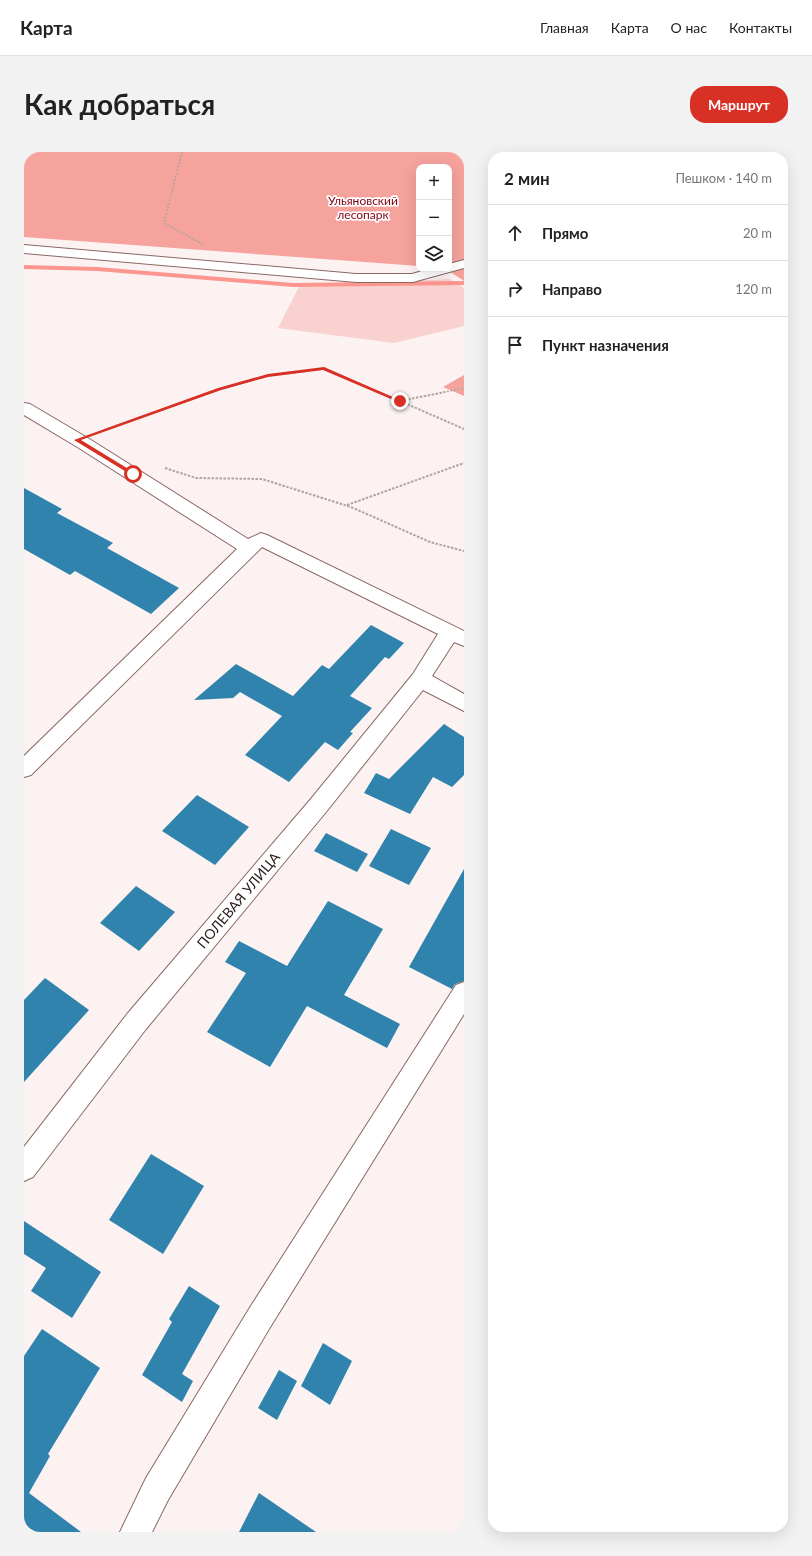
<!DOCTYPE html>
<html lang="ru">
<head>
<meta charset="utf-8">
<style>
  body { margin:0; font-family:Lato,sans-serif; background:#f2f2f2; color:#222 }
  .controls { position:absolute; right:12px; top:12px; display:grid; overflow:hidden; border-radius:8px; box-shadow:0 4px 16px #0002 }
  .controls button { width:36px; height:36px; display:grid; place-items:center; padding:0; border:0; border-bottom:1px solid #e0e0e0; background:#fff; color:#222; font:20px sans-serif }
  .stop { position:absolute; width:12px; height:12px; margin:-9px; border:3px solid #d93025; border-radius:50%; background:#fff }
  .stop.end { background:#d93025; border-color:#fff; box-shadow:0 1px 4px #0008 }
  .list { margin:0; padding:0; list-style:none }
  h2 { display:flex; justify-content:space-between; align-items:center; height:52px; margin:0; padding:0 16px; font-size:17px }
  h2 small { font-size:13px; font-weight:400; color:#767676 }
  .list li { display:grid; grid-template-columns:26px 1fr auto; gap:12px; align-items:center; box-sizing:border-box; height:56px; padding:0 16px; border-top:1px solid #e0e0e0 }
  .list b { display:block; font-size:15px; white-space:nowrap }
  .list em { font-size:13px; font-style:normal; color:#767676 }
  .icon { flex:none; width:22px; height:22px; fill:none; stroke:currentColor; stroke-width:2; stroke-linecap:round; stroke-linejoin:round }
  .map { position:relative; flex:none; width:440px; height:1380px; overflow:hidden; border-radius:16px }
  header { display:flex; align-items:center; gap:24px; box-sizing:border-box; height:56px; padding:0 20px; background:#fff; border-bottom:1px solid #e0e0e0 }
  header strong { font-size:19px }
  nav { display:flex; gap:22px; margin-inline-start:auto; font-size:14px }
  .intro { display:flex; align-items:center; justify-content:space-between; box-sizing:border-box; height:96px; padding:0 24px }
  h1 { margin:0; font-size:28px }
  .button { padding:10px 18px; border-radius:16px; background:#d93025; color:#fff; font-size:14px; font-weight:700 }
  main { display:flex; gap:24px; padding:0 24px }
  aside { flex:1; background:#fff; border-radius:16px; box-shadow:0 4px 16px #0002 }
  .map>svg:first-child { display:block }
  .green { fill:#f9d1ce }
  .forest { fill:#f6a29d }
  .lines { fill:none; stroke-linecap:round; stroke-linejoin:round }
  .stream { fill:#fe9690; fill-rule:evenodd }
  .building { fill:#3083ad }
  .minor-casing { stroke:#8b6865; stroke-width:2 }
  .path-far1 { stroke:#afa4a3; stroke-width:1.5; stroke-dasharray:2 1.5; stroke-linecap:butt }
  .path { stroke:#afa4a3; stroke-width:2; stroke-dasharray:2.5 1.5; stroke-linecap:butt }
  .minor { fill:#fff; fill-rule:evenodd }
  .route { fill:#d93025 }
  .labels { text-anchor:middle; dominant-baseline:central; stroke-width:3.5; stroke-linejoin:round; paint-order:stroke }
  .far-park-label { font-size:12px; fill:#830014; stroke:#fff }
  .street-label { font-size:14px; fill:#291a19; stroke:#fff }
</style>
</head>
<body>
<header>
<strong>Карта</strong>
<nav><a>Главная</a><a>Карта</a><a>О нас</a><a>Контакты</a></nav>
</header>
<div class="intro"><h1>Как добраться</h1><a class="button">Маршрут</a></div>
<main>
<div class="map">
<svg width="440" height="1380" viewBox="0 0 440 1380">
  <rect width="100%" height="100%" fill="#fbf2f1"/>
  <!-- green -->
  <path class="green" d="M426 127 440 136V174L370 191 254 176 277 131H343Z"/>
  <!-- forest -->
  <g class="forest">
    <path d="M0 0H440V129L422 117H425V15H395V114L0 85Z"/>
    <path d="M440 223V244L419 235Z"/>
  </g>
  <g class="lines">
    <!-- stream -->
    <path class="stream" d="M0 113 73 115 269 131 440 129V133L269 135 73 119 0 117Z"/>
  </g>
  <!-- building -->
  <g class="building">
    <path d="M0 336 38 357 33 361 89 391 83 396 155 436 127 462 51 419 46 423 0 397Z"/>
    <path d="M347 473 380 491 365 507 361 505 326 544 348 556 326 580 329 581 314 598 301 590 265 630 221 603 258 564 216 540 209 546 170 548 212 512 269 544 298 513 305 517Z"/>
    <path d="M420 572 440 585V623L428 635 409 625 386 662 340 641 352 621 365 627Z"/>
    <path d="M173 643 225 675 191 713 138 679Z"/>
    <path d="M367 677 407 696 385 733 345 714Z"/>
    <path d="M302 681 344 702 333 720 290 699Z"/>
    <path d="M440 717V829L431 832 428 837 385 815Z"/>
    <path d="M112 734 151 760 115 799 76 771Z"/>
    <path d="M304 749 359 777 320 843 376 872 363 896 283 854 246 915 183 880 222 821 201 810 215 789 263 814Z"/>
    <path d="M21 826 65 858 0 930V848Z"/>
    <path d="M127 1002 180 1034 139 1102 85 1068Z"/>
    <path d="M0 1069 77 1120 48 1166 7 1139 22 1116 0 1102Z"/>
    <path d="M165 1134 196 1154 158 1222 169 1229 158 1250 118 1223 148 1170 145 1167Z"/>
    <path d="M18 1177 76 1216 24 1302 26 1304 5 1341 57 1380H0V1204Z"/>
    <path d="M299 1191 328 1209 306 1253 277 1234Z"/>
    <path d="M255 1218 273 1229 253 1268 234 1256Z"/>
    <path d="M235 1341 292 1380H215Z"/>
  </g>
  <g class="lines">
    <defs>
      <g id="minor">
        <path d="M0 93 332 122H388L405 117H425V112L440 108V116L389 130H332L0 101Z"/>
        <path d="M0 251 6 252 67 288 224 387 237 381 243 383 440 479V494L430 490 408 524 440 542V559L399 538 302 660 122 877 9 1025 0 1029V995L104 861 286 648 389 522 414 482 238 395 7 623 0 625V604L213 397 55 296 0 263Z"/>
        <path d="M440 830V862L245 1177 144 1348 128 1380H96L122 1326 225 1157 432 833Z"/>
      </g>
    </defs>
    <!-- minor casing -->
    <use href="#minor" class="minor-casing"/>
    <!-- path-far1 -->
    <g class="path-far1">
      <path d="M158 0 140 71 180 93"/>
      <path d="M185 241 244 224 300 217 357 241"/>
      <path d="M416 241 440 236"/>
    </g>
    <!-- path -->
    <g class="path">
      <path d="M354 240 376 249 421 240"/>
      <path d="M376 249 440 277"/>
      <path d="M80 278 188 240"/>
      <path d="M141 316 172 326 238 327 327 355 406 390 440 399"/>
      <path d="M323 353 440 311"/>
    </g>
    <!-- minor -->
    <use href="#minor" class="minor"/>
  </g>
  <!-- route -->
  <path class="route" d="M300 215 378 249 374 250 299 218 244 225 197 238 57 288 111 321 109 324 50 288 194 236 244 222Z"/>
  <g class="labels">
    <!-- far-park labels -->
    <g class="far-park-label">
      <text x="339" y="48">Ульяновский<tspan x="339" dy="14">лесопарк</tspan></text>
    </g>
    <!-- street labels -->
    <g class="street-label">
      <text transform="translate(214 748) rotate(-50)">ПОЛЕВАЯ УЛИЦА</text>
    </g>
  </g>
</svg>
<div class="controls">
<button>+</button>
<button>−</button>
<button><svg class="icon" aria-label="layers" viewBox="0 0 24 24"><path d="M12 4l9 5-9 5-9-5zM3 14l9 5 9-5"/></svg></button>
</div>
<div class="stop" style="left:109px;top:322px"></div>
<div class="stop end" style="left:376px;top:249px"></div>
</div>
<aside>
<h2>2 мин<small>Пешком · 140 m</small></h2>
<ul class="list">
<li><svg class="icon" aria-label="ahead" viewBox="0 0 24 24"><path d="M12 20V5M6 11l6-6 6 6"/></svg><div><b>Прямо</b></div><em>20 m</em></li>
<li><svg class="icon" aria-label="right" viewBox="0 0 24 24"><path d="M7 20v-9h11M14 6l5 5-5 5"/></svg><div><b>Направо</b></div><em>120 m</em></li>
<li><svg class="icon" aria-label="arrive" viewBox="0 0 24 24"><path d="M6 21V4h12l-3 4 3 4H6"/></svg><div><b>Пункт назначения</b></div></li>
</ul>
</aside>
</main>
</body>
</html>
